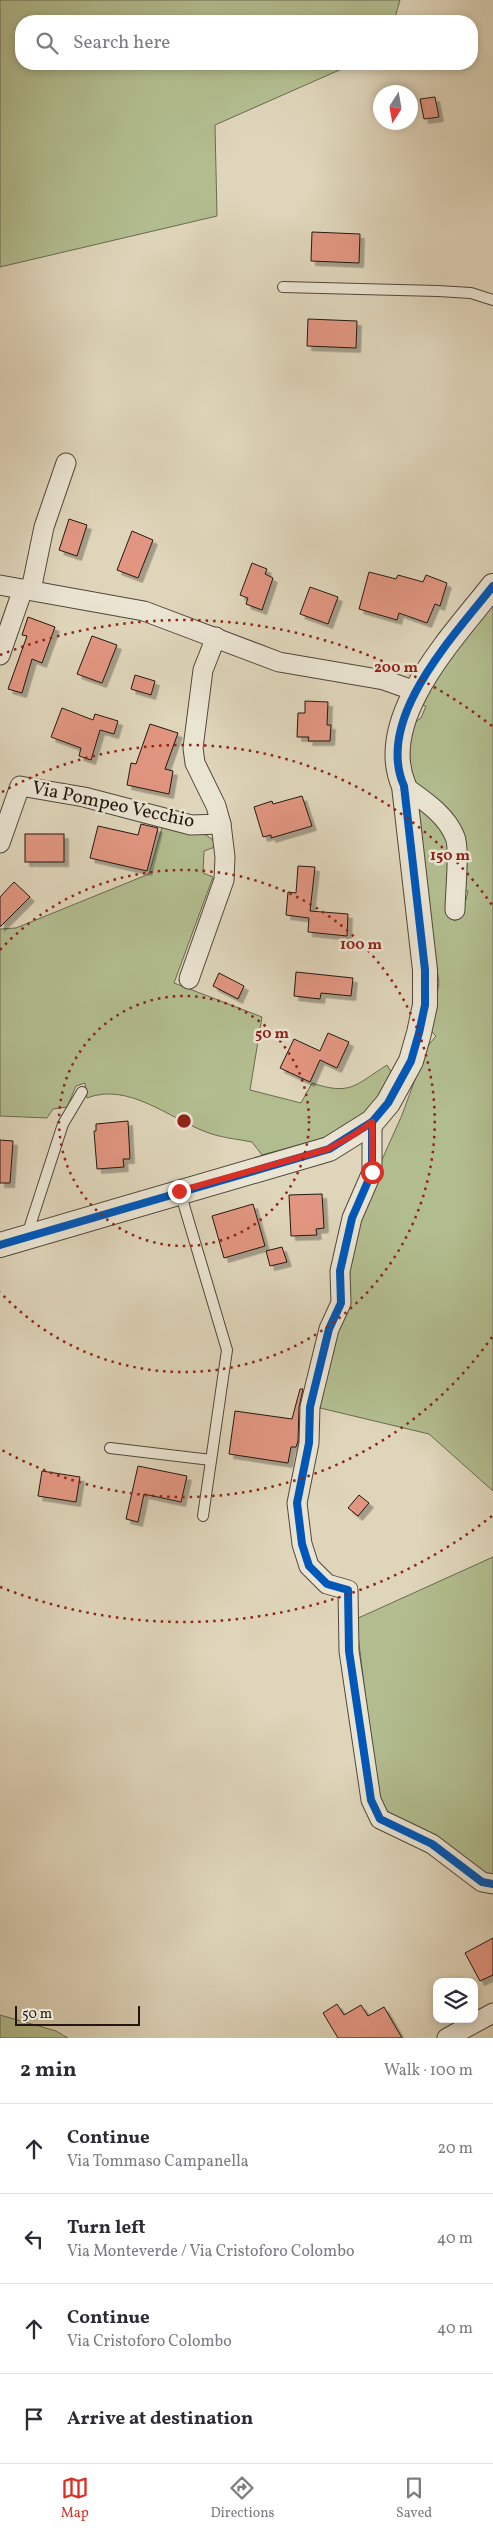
<!DOCTYPE html>
<html lang="en">
<head>
<meta charset="utf-8">
<style>
  body { margin:0; font-family:Vollkorn,serif; background:#f7f7f7; color:#2b2b33 }
  .controls { position:absolute; right:15px; bottom:15px; display:grid; overflow:hidden; border-radius:10px; box-shadow:0 2px 8px #0003 }
  .controls button { width:45px; height:45px; display:grid; place-items:center; padding:0; border:0; border-bottom:1px solid #e1e1e2; background:#fff; color:#2b2b33; font:25px sans-serif }
  .compass { position:absolute; left:373px; top:85px; width:45px; height:45px; border-radius:50%; background:#fff; box-shadow:0 2px 8px #0003; rotate:191deg }
  .scale { position:absolute; left:15px; bottom:12px; width:125px; box-sizing:border-box; padding-left:5px; border:2px solid #221811; border-top:0; font-size:14px; line-height:18px; white-space:nowrap; color:#221811; -webkit-text-stroke:4px #eae4d2; paint-order:stroke }
  .stop { position:absolute; width:15px; height:15px; margin:-11px; border:4px solid #d93025; border-radius:50%; background:#fff }
  .stop.end { background:#d93025; border-color:#fff; box-shadow:0 1px 5px #0008 }
  .list { margin:0; padding:0; list-style:none }
  h2 { display:flex; justify-content:space-between; align-items:center; height:65px; margin:0; padding:0 20px; font-size:21px }
  h2 small { font-size:16px; font-weight:400; color:#7c7c81 }
  .list li { display:grid; grid-template-columns:32px 1fr auto; gap:15px; align-items:center; box-sizing:border-box; height:90px; padding:0 20px; border-top:1px solid #e1e1e2 }
  .list b { display:block; font-size:19px; white-space:nowrap }
  .list p { margin:0; font-size:16px; white-space:nowrap; color:#7c7c81 }
  .list em { font-size:16px; font-style:normal; color:#7c7c81 }
  .icon { flex:none; width:28px; height:28px; fill:none; stroke:currentColor; stroke-width:2; stroke-linecap:round; stroke-linejoin:round }
  .map { position:relative; flex:none; width:493px; height:2038px; overflow:hidden }
  .search { position:absolute; background:#fff; box-shadow:0 2px 8px #0003; left:15px; right:15px; top:15px; height:55px; display:flex; align-items:center; gap:12px; box-sizing:border-box; padding:0 18px; border-radius:20px; color:#7c7c81; font-size:19px }
  .sheet { height:425px; background:#fff }
  nav { display:flex; justify-content:space-around; align-items:center; box-sizing:border-box; height:70px; border-top:1px solid #e1e1e2; background:#fff; font-size:14px; color:#7c7c81 }
  nav a { display:grid; justify-items:center; gap:2px }
  nav .on { color:#d93025 }
  .map>svg:first-child { display:block }
  .green { fill:#b2bd8f; stroke:#6a6a50 }
  .building { fill:#e29681; stroke:#221811; filter:url(#shadow) }
  .lines { fill:none; stroke-linecap:round; stroke-linejoin:round }
  .service-casing { stroke:#51473b; stroke-width:12 }
  .minor-casing { stroke:#51473b; stroke-width:21 }
  .tertiary-casing { stroke:#51473b; stroke-width:26 }
  .service { stroke:#eae4d2; stroke-width:10 }
  .minor { stroke:#eae4d2; stroke-width:19 }
  .tertiary { stroke:#eae4d2; stroke-width:24 }
  .cycleway-casing { stroke:#eae4d2; stroke-width:11 }
  .cycleway { stroke:#0057b8; stroke-width:8 }
  .route { stroke:#d93025; stroke-width:6 }
  .ring { fill:none; stroke:#8f2418; stroke-width:2.5; stroke-dasharray:2.5 5 }
  .labels { text-anchor:middle; dominant-baseline:central; stroke-width:5; stroke-linejoin:round; paint-order:stroke }
  .street-label { font-size:19px; fill:#221811; stroke:#eae4d2 }
  .centre { fill:#8f2418; stroke:#eae4d2; stroke-width:2.5 }
  .ring-label { font-size:15px; text-anchor:middle; font-weight:bold; fill:#8f2418; stroke:#eae4d2; stroke-width:5; stroke-linejoin:round; paint-order:stroke }
</style>
</head>
<body>
<div class="map">
<svg width="493" height="2038" viewBox="0 0 493 2038">
  <defs>
    <filter id="shadow"><feDropShadow dx="4.5" dy="4.5" stdDeviation="0" flood-color="#0004"/></filter>
  </defs>
  <rect width="100%" height="100%" fill="#dfd5ba"/>
  <filter id="stains"><feTurbulence type="fractalNoise" baseFrequency=".004" numOctaves="4"/><feColorMatrix values="0 0 0 0 .2 0 0 0 0 .09 0 0 0 0 .02 0 0 0 .5 -.17"/></filter>
  <radialGradient id="worn" r=".72"><stop offset=".6" stop-color="#630" stop-opacity="0"/><stop offset="1" stop-color="#630" stop-opacity=".3"/></radialGradient>
  <!-- green -->
  <g class="green">
    <path d="M0 0H400L394 21H21V64H353L215 125 217 216 0 267Z"/>
    <path d="M493 598V1491L429 1434 316 1407 336 1333 347 1314 345 1273 367 1193 402 1115 427 1047 436 1036 431 1031 439 983 414 802 441 825 449 844 448 915 454 921 461 918V899L466 900 468 891 462 890 463 842 411 781 409 742 415 722 421 718 426 706 420 705 432 681Z"/>
    <path d="M163 824 206 835 213 840 215 847 204 851 203 873 213 877 174 983 262 1017 250 1090 301 1103 312 1083C351 1096 355 1085 387 1065L394 1077C386 1087 379 1099 371 1108 342 1139 300 1144 262 1155L252 1142C237 1139 222 1138 206 1132 169 1118 128 1082 87 1098L85 1083 76 1086 67 1107 53 1109 47 1118 0 1116V929L16 928 149 874Z"/>
    <path d="M493 1557V1878L388 1815 378 1799 356 1619Z"/>
    <path d="M0 2015 56 2031 68 2038H0Z"/>
  </g>
  <!-- building -->
  <g class="building">
    <path d="M435 97 439 117 424 119 420 99Z"/>
    <path d="M312 232 360 234 359 263 311 261Z"/>
    <path d="M308 319 357 321 356 348 307 346Z"/>
    <path d="M69 519 87 525 77 556 59 550Z"/>
    <path d="M132 531 153 540 138 578 117 570Z"/>
    <path d="M252 563 267 569 265 574 273 578 262 610 246 604 248 598 240 595Z"/>
    <path d="M369 572 396 579 398 575 423 582 426 575 447 583 440 606 435 604 427 623 399 613 397 620 359 609Z"/>
    <path d="M310 587 338 597 328 624 300 614Z"/>
    <path d="M28 617 55 627 42 663 32 659 22 693 8 689 27 636 22 635Z"/>
    <path d="M92 636 117 645 102 683 77 674Z"/>
    <path d="M135 675 155 681 151 695 131 689Z"/>
    <path d="M305 701 328 702 327 725H331L330 741H308L309 737H297L298 713H305Z"/>
    <path d="M62 708 93 720 95 714 118 721 114 734 100 730 91 760 79 756 81 748 51 737Z"/>
    <path d="M150 724 178 733 165 769 173 771 169 794 127 785 131 763 136 764Z"/>
    <path d="M302 796 312 826 271 838V835L263 837 254 807 272 801 273 804Z"/>
    <path d="M141 824 158 828 147 871 90 858 98 826 138 835Z"/>
    <rect x="25" y="834" width="39" height="28"/>
    <path d="M298 866 315 867 310 911 348 914 347 936 308 932 309 918 286 915 288 892 296 893Z"/>
    <path d="M14 882 30 897 0 927V897Z"/>
    <path d="M296 972 353 978 351 996 321 993 320 999 294 996Z"/>
    <path d="M219 973 244 986 238 999 213 986Z"/>
    <path d="M328 1033 349 1042 337 1068 320 1060 310 1082 280 1068 294 1039 320 1051Z"/>
    <path d="M128 1121 130 1159H123L124 1167 97 1169 94 1131H96V1124Z"/>
    <path d="M0 1140 13 1141 10 1183H0Z"/>
    <path d="M322 1194 324 1228 316 1229 317 1235 291 1236 289 1195Z"/>
    <path d="M253 1204 265 1246 224 1258 212 1216Z"/>
    <path d="M282 1247 287 1262 270 1266 266 1251Z"/>
    <path d="M300 1389H303L299 1407 298 1441 296 1447H291L288 1463 229 1454 235 1411 292 1419Z"/>
    <path d="M138 1466 187 1476 181 1502 144 1494 138 1522 126 1519Z"/>
    <path d="M42 1471 80 1477 76 1502 38 1496Z"/>
    <path d="M359 1495 369 1503 358 1516 348 1508Z"/>
    <path d="M493 1938V1975L480 1981 465 1953Z"/>
    <path d="M337 2004 344 2015 361 2005 368 2016 384 2007 402 2038H338L323 2013Z"/>
  </g>
  <g class="lines">
    <defs>
      <g id="service">
        <path d="M283 287 438 291 471 293 493 300"/>
        <path d="M180 1192 227 1350 203 1516"/>
        <path d="M27 1235 63 1124 82 1092"/>
        <path d="M110 1448 211 1460"/>
      </g>
      <g id="minor">
        <path d="M0 585 144 611 279 662 384 680 415 691"/>
        <path d="M31 590 44 527 66 463"/>
        <path d="M0 655 23 589"/>
        <path d="M404 786C423 800 446 814 455 837 460 848 455 895 455 910"/>
        <path d="M0 843 20 786 84 797 191 825 221 824 216 806 195 763 193 748 203 670 216 637"/>
        <path d="M189 979 224 880 225 857 221 824"/>
        <path d="M372 1122V1172L352 1218 340 1271 341 1303 329 1329 310 1407 309 1443 297 1503 302 1544 309 1566 327 1584 348 1590 349 1651 371 1800 380 1819 432 1844 482 1882 493 1884"/>
        <path d="M447 2038 493 2013"/>
      </g>
      <path id="tertiary" d="M0 1245 329 1149 372 1122 388 1103 411 1061 419 1033 425 1005V970L404 786C374 718 455 635 493 586"/>
    </defs>
    <!-- service casing -->
    <use href="#service" class="service-casing"/>
    <!-- minor casing -->
    <use href="#minor" class="minor-casing"/>
    <!-- tertiary casing -->
    <use href="#tertiary" class="tertiary-casing"/>
    <!-- service -->
    <use href="#service" class="service"/>
    <!-- minor -->
    <use href="#minor" class="minor"/>
    <!-- tertiary -->
    <use href="#tertiary" class="tertiary"/>
    <defs>
      <g id="cycleway">
        <path d="M372 1122V1172L352 1218 340 1271 341 1303 329 1329 310 1407 309 1443 297 1503 302 1544 309 1566 327 1584 348 1590 349 1651 371 1800 380 1819 432 1844 482 1882 493 1884"/>
        <path d="M0 1245 329 1149 372 1122 388 1103 411 1061 419 1033 425 1005V970L404 786C374 718 455 635 493 586"/>
      </g>
    </defs>
    <!-- cycleway casing -->
    <use href="#cycleway" class="cycleway-casing"/>
    <!-- cycleway -->
    <use href="#cycleway" class="cycleway"/>
  </g>
  <g class="lines">
    <!-- route -->
    <path class="route" d="M179 1191 328 1149 355 1134 372 1122V1172"/>
  </g>
  <!-- distance rings -->
  <g class="ring">
    <circle cx="184" cy="1121" r="125"/>
    <path d="M0 950A251 251 0 1 1 0 1292"/>
    <path d="M492 1337A376 376 0 0 1 2 1450M2 792A376 376 0 0 1 492 905"/>
    <path d="M492 1516A501 501 0 0 1 0 1587M0 655A501 501 0 0 1 492 726"/>
  </g>
  <g class="labels">
    <!-- street labels -->
    <g class="street-label">
      <text transform="translate(113 805) rotate(12)">Via Pompeo Vecchio</text>
    </g>
  </g>
  <circle cx="184" cy="1121" r="8" class="centre"/>
  <g class="ring-label">
    <text x="396" y="672">200 m</text>
    <text x="450" y="860">150 m</text>
    <text x="361" y="949">100 m</text>
    <text x="272" y="1038">50 m</text>
  </g>
  <rect width="100%" height="100%" filter="url(#stains)"/>
  <rect width="100%" height="100%" fill="url(#worn)"/>
</svg>
<div class="controls">
<button><svg class="icon" aria-label="layers" viewBox="0 0 24 24"><path d="M12 4l9 5-9 5-9-5zM3 14l9 5 9-5"/></svg></button>
</div>
<svg class="compass" viewBox="-18 -18 36 36"><path d="M0-13l5 13h-10z" fill="#e53935"/><path d="M0 13l5-13h-10z" fill="#7c7c81"/></svg>
<div class="scale">50 m</div>
<div class="stop" style="left:372px;top:1172px"></div>
<div class="stop end" style="left:179px;top:1191px"></div>
<div class="search"><svg class="icon" aria-label="search" viewBox="0 0 24 24"><circle cx="10" cy="10" r="6"/><path d="M15 15l6 6"/></svg>Search here</div>
</div>
<section class="sheet">
<h2>2 min<small>Walk · 100 m</small></h2>
<ul class="list">
<li><svg class="icon" aria-label="ahead" viewBox="0 0 24 24"><path d="M12 20V5M6 11l6-6 6 6"/></svg><div><b>Continue</b><p>Via Tommaso Campanella</p></div><em>20 m</em></li>
<li><svg class="icon" aria-label="left" viewBox="0 0 24 24"><path d="M17 20v-9H6M10 6l-5 5 5 5"/></svg><div><b>Turn left</b><p>Via Monteverde / Via Cristoforo Colombo</p></div><em>40 m</em></li>
<li><svg class="icon" aria-label="ahead" viewBox="0 0 24 24"><path d="M12 20V5M6 11l6-6 6 6"/></svg><div><b>Continue</b><p>Via Cristoforo Colombo</p></div><em>40 m</em></li>
<li><svg class="icon" aria-label="arrive" viewBox="0 0 24 24"><path d="M6 21V4h12l-3 4 3 4H6"/></svg><div><b>Arrive at destination</b></div></li>
</ul>
</section>
<nav>
<a class="on"><svg class="icon" aria-label="map" viewBox="0 0 24 24"><path d="M3 6l6-2 6 2 6-2v14l-6 2-6-2-6 2zM9 4v14M15 6v14"/></svg>Map</a>
<a><svg class="icon" aria-label="directions" viewBox="0 0 24 24"><path d="M12 3l9 9-9 9-9-9zM9 14v-3h6M13 9l2 2-2 2"/></svg>Directions</a>
<a><svg class="icon" aria-label="saved" viewBox="0 0 24 24"><path d="M7 4h10v16l-5-4-5 4z"/></svg>Saved</a>
</nav>
</body>
</html>
